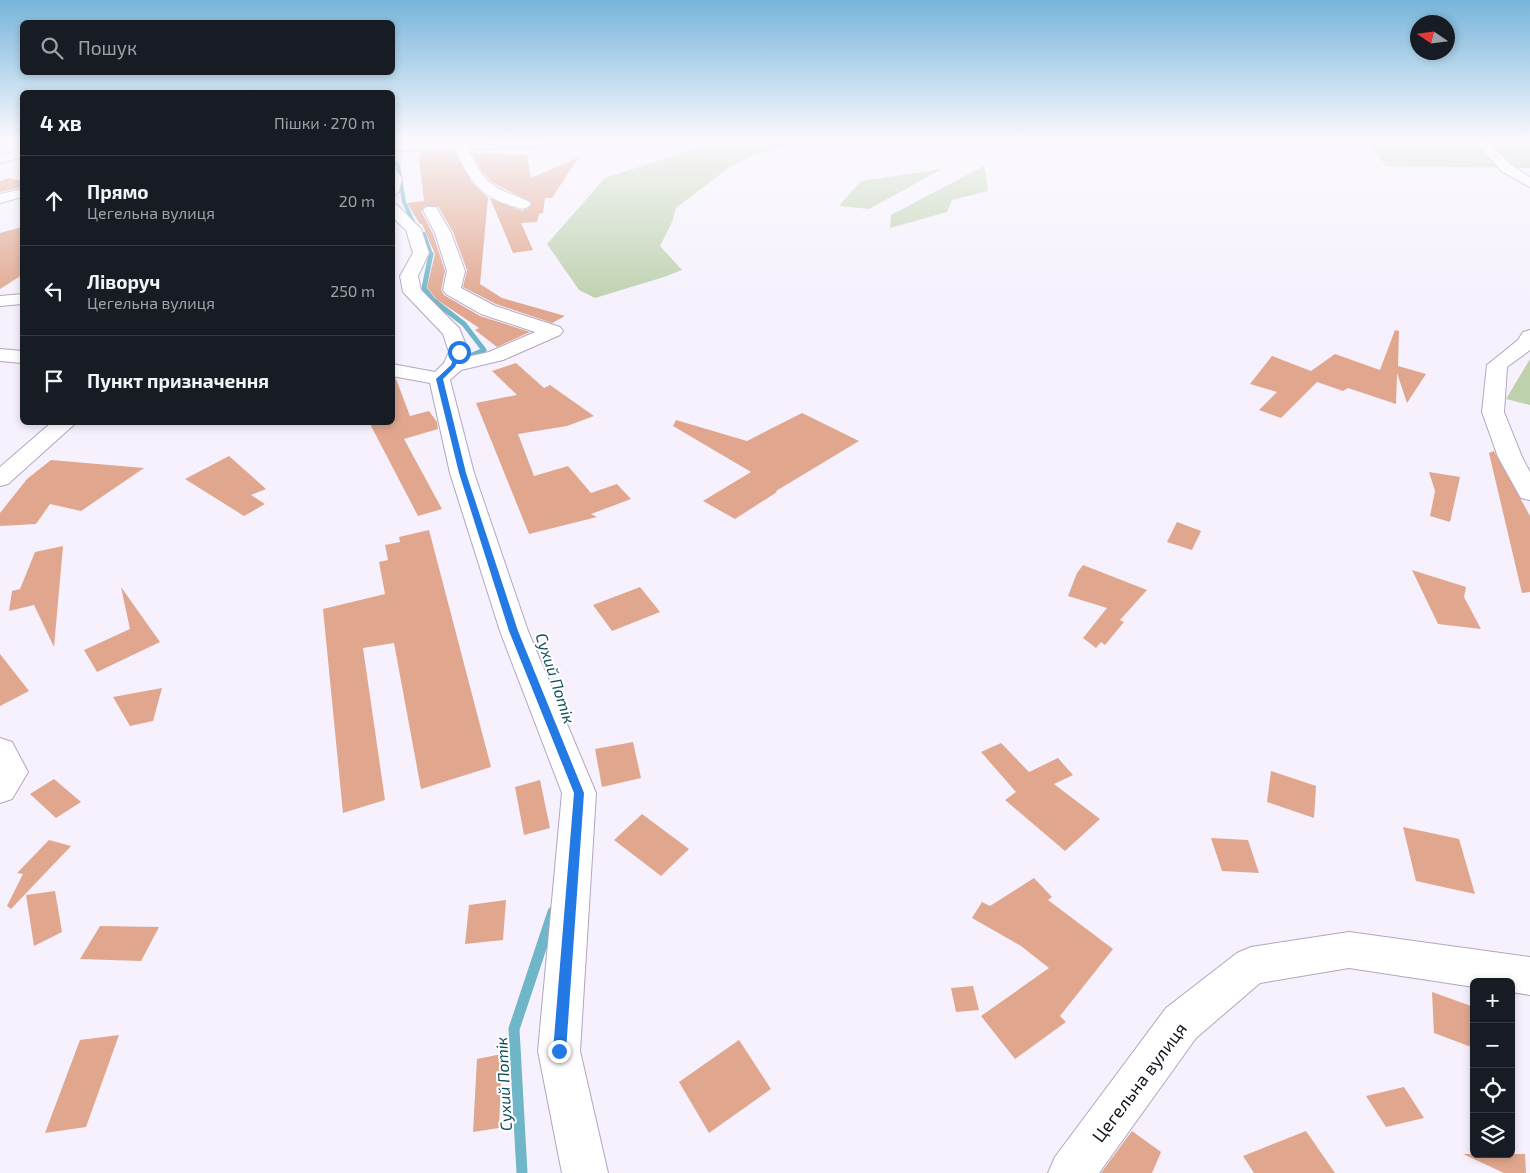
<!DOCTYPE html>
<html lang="uk">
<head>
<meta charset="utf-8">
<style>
  body { margin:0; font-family:"Exo 2",sans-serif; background:#20242c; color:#f1f3f6 }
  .controls { position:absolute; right:15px; bottom:15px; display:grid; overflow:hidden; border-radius:8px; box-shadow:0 2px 8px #0003 }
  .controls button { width:45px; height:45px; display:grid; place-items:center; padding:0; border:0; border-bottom:1px solid #363941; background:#171b24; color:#f1f3f6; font:25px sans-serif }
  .compass { position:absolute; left:1410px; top:15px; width:45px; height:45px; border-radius:50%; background:#171b24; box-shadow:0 2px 8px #0003; rotate:283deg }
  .stop { position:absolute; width:15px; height:15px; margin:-11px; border:4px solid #237ae4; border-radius:50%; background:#fff }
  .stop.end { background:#237ae4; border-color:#fff; box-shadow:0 1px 5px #0008 }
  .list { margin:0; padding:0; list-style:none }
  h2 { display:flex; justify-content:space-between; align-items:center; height:65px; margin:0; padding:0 20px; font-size:21px }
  h2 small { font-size:16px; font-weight:400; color:#9ea1a6 }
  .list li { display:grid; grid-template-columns:32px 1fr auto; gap:15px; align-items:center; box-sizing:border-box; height:90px; padding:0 20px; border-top:1px solid #363941 }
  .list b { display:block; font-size:19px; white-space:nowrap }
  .list p { margin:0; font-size:16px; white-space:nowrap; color:#9ea1a6 }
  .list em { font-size:16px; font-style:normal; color:#9ea1a6 }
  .icon { flex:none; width:28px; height:28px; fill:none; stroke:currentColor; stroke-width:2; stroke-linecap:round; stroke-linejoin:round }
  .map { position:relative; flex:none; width:1530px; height:1173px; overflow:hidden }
  .search { position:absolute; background:#171b24; box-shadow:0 2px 8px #0003; left:20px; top:20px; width:375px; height:55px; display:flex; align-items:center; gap:12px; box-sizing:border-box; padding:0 18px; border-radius:8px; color:#9ea1a6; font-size:19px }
  .panel { position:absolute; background:#171b24; box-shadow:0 2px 8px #0003; left:20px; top:90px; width:375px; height:335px; border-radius:8px }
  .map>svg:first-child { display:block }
  .green { fill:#bdd1ad }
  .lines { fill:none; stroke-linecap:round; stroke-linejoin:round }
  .stream-far2 { stroke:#6eb6c8; stroke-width:4 }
  .stream-far1 { stroke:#6eb6c8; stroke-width:5 }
  .stream { stroke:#6eb6c8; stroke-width:11 }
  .building { fill:#e0a78e }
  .minor-casing { stroke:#b2a6c1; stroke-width:2 }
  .minor { fill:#fff; fill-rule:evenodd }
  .route { fill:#237ae4 }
  .labels { text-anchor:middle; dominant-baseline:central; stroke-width:4; stroke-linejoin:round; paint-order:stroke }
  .water-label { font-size:16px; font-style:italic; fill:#0d4d5a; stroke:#fff }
  .near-street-label { font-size:18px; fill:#15111b; stroke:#fff }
</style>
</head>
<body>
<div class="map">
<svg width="1530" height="1173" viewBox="0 0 1530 1173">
  <rect width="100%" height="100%" fill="#f6f1fd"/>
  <!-- green -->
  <g class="green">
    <path d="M881 138 811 141 753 155 727 169 676 208 672 222 660 246 682 270 664 277 595 298 579 290 547 244 605 178 726 139Z"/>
    <path d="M1366 138H1530V168L1386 166Z"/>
    <path d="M984 166 988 191 952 200 947 212 890 228 891 215Z"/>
    <path d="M942 169 869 209 839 206 861 181Z"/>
    <path d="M1530 359V405L1506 399Z"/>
  </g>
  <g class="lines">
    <!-- stream-far2 -->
    <g class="stream-far2">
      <path d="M392 160 398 165 404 202 414 224"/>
      <path d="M424 234 431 255"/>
    </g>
    <!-- stream-far1 -->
    <path class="stream-far1" d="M431 254 424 288 433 300 464 324 484 350 463 359 461 362"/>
    <!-- stream -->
    <path class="stream" d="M522 1173 514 1029 553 912"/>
  </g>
  <!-- building -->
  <g class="building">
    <path d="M454 151 472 183 488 198 480 284 502 298 565 316 552 323 496 304 463 287 467 270 453 232 438 206H425L421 211 433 234 445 271 441 290 444 295 480 316 530 332 497 347 475 330 479 328 436 299 427 287 435 254 422 224H420L407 203 424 201 419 158 421 155 418 152Z"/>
    <path d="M472 153 527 155 531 178 579 157 552 198H545L543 213 539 214 537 222 521 223 533 250 513 253 490 198 522 211 529 208 532 203 492 182 481 170Z"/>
    <path d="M9 178 22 181V187L0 192V181Z"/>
    <path d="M22 227V275L0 289V233Z"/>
    <path d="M1395 330 1399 331 1398 366 1426 374 1407 403 1397 373 1396 404 1348 388 1343 391 1317 382 1281 418 1259 410 1277 392 1250 384 1272 356 1311 371 1335 354 1380 370Z"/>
    <path d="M516 363 544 388 550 385 594 416 567 426 518 434 534 476 568 466 591 493 617 484 631 499 591 514 597 517 529 534 476 403 517 395 492 371Z"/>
    <path d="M392 378 396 379 410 416 429 411 437 422 438 429 404 439 442 509 418 516 369 422H392Z"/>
    <path d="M802 413 859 441 776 491 777 492 735 519 703 501 751 472 673 426 676 420 747 441Z"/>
    <path d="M1494 451 1530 516V592L1522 593 1489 453Z"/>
    <path d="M229 456 266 489 251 495 265 504 244 516 185 479Z"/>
    <path d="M51 460 144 468 81 511 50 504 36 524 0 526V513L27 479Z"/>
    <path d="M1429 472 1460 477 1450 522 1430 516 1435 491Z"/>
    <path d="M1177 522 1201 531 1192 550 1167 542Z"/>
    <path d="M429 530 491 767 421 789 394 643 363 648 385 800 343 813 323 609 385 594 379 562 388 560 385 545 400 542 399 537Z"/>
    <path d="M63 546 54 647 34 605 9 611 12 591 20 589 35 552Z"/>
    <path d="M1083 565 1147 590 1120 620 1124 622 1105 645 1101 642 1096 648 1083 638 1107 608 1068 596 1077 573Z"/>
    <path d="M1412 570 1466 587 1464 597 1481 629 1438 624Z"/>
    <path d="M121 587 160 642 97 672 84 650 130 629Z"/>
    <path d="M640 587 660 612 612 631 593 605Z"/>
    <path d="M0 654 29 691 0 706Z"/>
    <path d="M162 688 153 721 130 726 113 697Z"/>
    <path d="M633 742 641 778 602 787 595 749Z"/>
    <path d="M1001 743 1029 772 1058 758 1073 775 1054 784 1100 819 1065 851 1005 800 1016 792 981 752Z"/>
    <path d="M1271 771 1316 786 1314 818 1267 802Z"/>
    <path d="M54 779 81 802 56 818 30 794Z"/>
    <path d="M540 780 550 828 524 835 515 787Z"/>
    <path d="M642 814 689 849 661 876 614 840Z"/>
    <path d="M1403 827 1459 839 1475 894 1416 881Z"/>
    <path d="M1211 838 1248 840 1259 873 1222 871Z"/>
    <path d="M49 840 71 846 11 909 7 906 23 874 17 873Z"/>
    <path d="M1034 878 1052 897 1048 900 1113 949 1060 1016 1066 1022 1015 1059 981 1016 1049 968 1021 946 972 918 982 902 990 906Z"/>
    <path d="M55 891 62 932 34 946 26 895Z"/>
    <path d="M506 900 503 940 465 944 469 905Z"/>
    <path d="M100 926 159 927 141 961 80 959Z"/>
    <path d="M973 986 979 1010 956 1012 951 988Z"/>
    <path d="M1432 992 1474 1007V1048L1434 1033Z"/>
    <path d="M119 1035 86 1127 45 1133 80 1040Z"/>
    <path d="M739 1040 771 1089 709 1133 679 1082Z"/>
    <path d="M502 1054 499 1128 473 1132 477 1059Z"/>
    <path d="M1404 1087 1424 1118 1386 1127 1366 1096Z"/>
    <path d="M1132 1131 1161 1152 1152 1173H1101Z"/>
    <path d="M1306 1131 1335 1173H1254L1243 1156Z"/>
    <path d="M1463 1154H1525L1526 1173H1504Z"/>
  </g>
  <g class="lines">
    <defs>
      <g id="minor">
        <path d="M559 138 558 141 533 147 468 149C486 186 491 186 528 201L531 204 528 207 523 209C483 199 472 186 455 149L392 151V143Z"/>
        <path d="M1472 138H1486L1511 165 1530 177V187L1501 171Z"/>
        <path d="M22 149V157L0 163V155Z"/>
        <path d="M392 170 397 171 402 178 399 192 392 196Z"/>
        <path d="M22 189V197L0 203V194Z"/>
        <path d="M392 204 397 205 421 229 429 253 418 276 421 290 459 328 469 352 467 357 489 352 535 332 481 314 446 294 443 290 447 271 435 233 423 210 426 207H436L451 233 465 271 461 288 495 306 560 327 563 331 560 335 503 360 461 370 450 380 474 473 528 631 596 793 580 1051 608 1173H562L538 1051 562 793 500 631 450 473 430 383 392 376V364L435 372 444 363 449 352 443 334 403 292 400 276 413 253 406 230 392 217Z"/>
        <path d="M22 294V304L0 306V296Z"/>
        <path d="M1530 330V350L1507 367 1504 412 1522 457 1530 472V500L1521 498 1518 493 1498 457 1482 412 1487 365 1518 340 1523 332Z"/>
        <path d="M0 349 22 351V363L0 361Z"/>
        <path d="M52 422H77L8 484 0 486V467Z"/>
        <path d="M0 738 12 742 28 772 12 799 0 803Z"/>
        <path d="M1349 932 1530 957V995L1511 992V982H1474V987L1349 968 1260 983 1196 1038 1099 1173H1048L1055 1157 1166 1008 1237 953 1251 947Z"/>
      </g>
    </defs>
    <!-- minor casing -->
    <use href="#minor" class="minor-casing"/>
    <!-- minor -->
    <use href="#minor" class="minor"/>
  </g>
  <!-- sky -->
  <linearGradient id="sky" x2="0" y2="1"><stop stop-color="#77b5db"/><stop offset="0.46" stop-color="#fbf9fe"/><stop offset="1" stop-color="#fbf9fe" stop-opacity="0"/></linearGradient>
  <rect width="1530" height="303" fill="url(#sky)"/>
  <!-- route -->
  <path class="route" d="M459 350 462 352 455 367 443 379 466 473 518 631 584 793 566 1051 564 1055 559 1057 555 1055 553 1051 574 793 509 631 459 473 436 379 451 365 456 352Z"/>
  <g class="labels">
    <!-- water labels -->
    <g class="water-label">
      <text transform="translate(556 678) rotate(72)">Сухий Потік</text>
      <text transform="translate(503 1084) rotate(-93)">Сухий Потік</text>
    </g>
    <!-- near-street labels -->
    <g class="near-street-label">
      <text transform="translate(1139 1082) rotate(-53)">Цегельна вулиця</text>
    </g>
  </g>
</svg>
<div class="controls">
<button>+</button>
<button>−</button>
<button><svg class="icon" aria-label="locate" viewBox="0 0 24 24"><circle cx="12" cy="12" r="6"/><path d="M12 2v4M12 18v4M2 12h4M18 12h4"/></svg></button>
<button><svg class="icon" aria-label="layers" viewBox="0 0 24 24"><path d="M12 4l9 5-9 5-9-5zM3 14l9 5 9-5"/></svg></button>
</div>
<svg class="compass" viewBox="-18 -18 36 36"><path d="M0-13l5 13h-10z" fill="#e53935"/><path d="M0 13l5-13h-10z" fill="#9ea1a6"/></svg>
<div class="stop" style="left:459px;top:352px"></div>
<div class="stop end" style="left:559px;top:1051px"></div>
<div class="search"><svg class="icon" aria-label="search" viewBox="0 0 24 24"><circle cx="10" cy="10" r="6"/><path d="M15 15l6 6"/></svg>Пошук</div>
<section class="panel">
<h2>4 хв<small>Пішки · 270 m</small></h2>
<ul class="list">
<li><svg class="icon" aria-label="ahead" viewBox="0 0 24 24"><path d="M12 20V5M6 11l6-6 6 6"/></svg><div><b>Прямо</b><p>Цегельна вулиця</p></div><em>20 m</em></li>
<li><svg class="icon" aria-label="left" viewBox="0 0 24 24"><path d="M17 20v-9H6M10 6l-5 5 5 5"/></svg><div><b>Ліворуч</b><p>Цегельна вулиця</p></div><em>250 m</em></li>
<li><svg class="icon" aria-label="arrive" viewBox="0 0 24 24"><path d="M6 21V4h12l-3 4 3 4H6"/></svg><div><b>Пункт призначення</b></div></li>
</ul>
</section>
</div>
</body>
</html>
